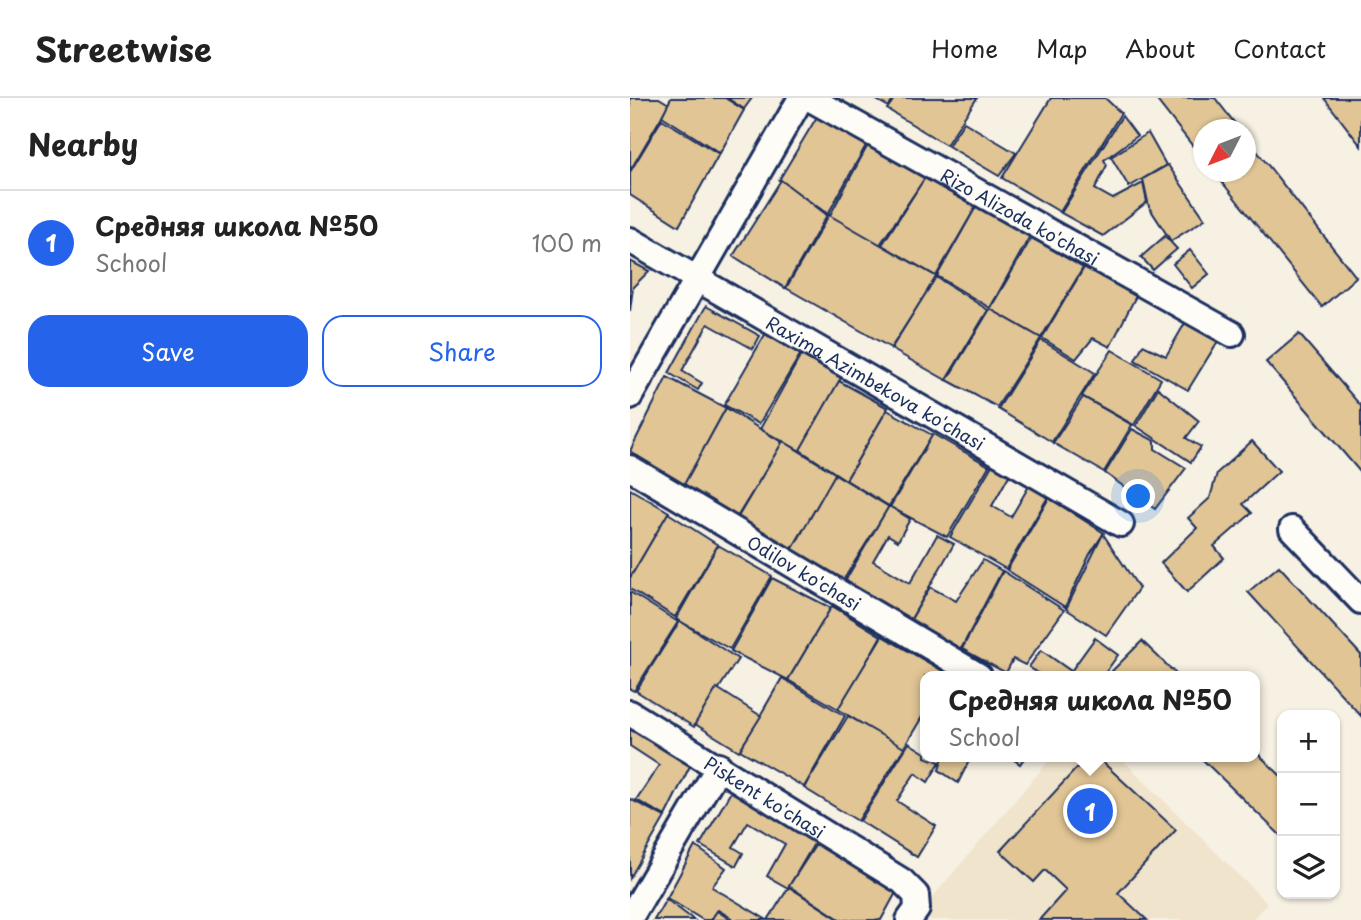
<!DOCTYPE html>
<html lang="en">
<head>
<meta charset="utf-8">
<style>
  body { margin:0; font-family:"Playpen Sans",sans-serif; background:#f6f6f6; color:#222 }
  .controls { position:absolute; right:21px; bottom:21px; display:grid; overflow:hidden; border-radius:14px; box-shadow:0 2px 5px #0004 }
  .controls button { width:63px; height:63px; display:grid; place-items:center; padding:0; border:0; border-bottom:2px solid #e0e0e0; background:#fff; color:#222; font:35px sans-serif }
  .compass { position:absolute; left:563px; top:21px; width:63px; height:63px; border-radius:50%; background:#fff; box-shadow:0 2px 5px #0004; rotate:228deg }
  .you { position:absolute; left:509px; top:399px; width:24px; height:24px; margin:-18px; border:5px solid #fff; border-radius:50%; background:#1a73e8; box-shadow:0 0 0 10px #1a73e833 }
  .badge { display:grid; place-items:center; width:46px; height:46px; border-radius:50%; background:#2563eb; color:#fff; font-size:23px; font-weight:700 }
  .pin { position:absolute; translate:-50% -50%; border:4px solid #fff; box-shadow:0 2px 7px #0006 }
  .popup { position:absolute; left:290px; top:573px; width:340px; height:91px; box-sizing:border-box; display:grid; place-content:center; border-radius:14px; background:#fff; filter:drop-shadow(0 2px 5px #0005); font-size:23px; white-space:nowrap; color:#767676 }
  .popup b { font-size:26px; color:#222 }
  .popup::after { content:''; position:absolute; left:50%; top:100%; margin-left:-14px; border:14px solid transparent; border-top-color:#fff }
  .list { margin:0; padding:0; list-style:none }
  h2 { display:flex; justify-content:space-between; align-items:center; height:91px; margin:0; padding:0 28px; font-size:30px }
  h2 small { font-size:23px; font-weight:400; color:#767676 }
  .list li { display:grid; grid-template-columns:46px 1fr auto; gap:21px; align-items:center; box-sizing:border-box; height:105px; padding:0 28px; border-top:2px solid #e0e0e0 }
  .list b { display:block; font-size:26px; white-space:nowrap }
  .list p { margin:0; font-size:23px; white-space:nowrap; color:#767676 }
  .list em { font-size:23px; font-style:normal; color:#767676 }
  .actions { display:flex; gap:14px; padding:21px 28px }
  .actions a { flex:1; padding:16px 0; border:2px solid #2563eb; border-radius:21px; text-align:center; font-size:24px; color:#2563eb }
  .actions .main { background:#2563eb; color:#fff }
  .icon { flex:none; width:38px; height:38px; fill:none; stroke:currentColor; stroke-width:2; stroke-linecap:round; stroke-linejoin:round }
  .map { position:relative; flex:none; width:731px; height:822px; overflow:hidden }
  header { display:flex; align-items:center; gap:42px; box-sizing:border-box; height:98px; padding:0 35px; background:#fff; border-bottom:2px solid #e0e0e0 }
  header strong { font-size:33px }
  nav { display:flex; gap:38px; margin-inline-start:auto; font-size:24px }
  main { display:flex }
  aside { flex:1; background:#fff }
  .map>svg:first-child { display:block }
  .built { fill:#f0e4cc }
  .building { fill:#e1c595; stroke:#1b2f5e; stroke-width:2 }
  .lines { fill:none; stroke-linecap:round; stroke-linejoin:round }
  .minor-casing { stroke:#1b2f5e; stroke-width:30 }
  .minor { stroke:#fdfcf7; stroke-width:24 }
  .labels { text-anchor:middle; dominant-baseline:central; stroke-width:5; stroke-linejoin:round; paint-order:stroke }
  .street-label { font-size:18px; fill:#1b2f5e; stroke:#fdfcf7 }
</style>
</head>
<body>
<header>
<strong>Streetwise</strong>
<nav><a>Home</a><a>Map</a><a>About</a><a>Contact</a></nav>
</header>
<main>
<aside>
<h2>Nearby<small></small></h2>
<ul class="list">
<li><span class="badge">1</span><div><b>Средняя школа №50</b><p>School</p></div><em>100 m</em></li>
</ul>
<div class="actions"><a class="main">Save</a><a>Share</a></div>
</aside>
<div class="map">
<svg width="731" height="822" viewBox="0 0 731 822">
  <rect width="100%" height="100%" fill="#f7f1e3"/>
  <filter id="ink" filterUnits="userSpaceOnUse"><feTurbulence type="fractalNoise" baseFrequency=".0143" numOctaves="2"/><feDisplacementMap in="SourceGraphic" scale="14" xChannelSelector="R" yChannelSelector="G"/><feConvolveMatrix kernelMatrix="1 2 1 2 8 2 1 2 1" color-interpolation-filters="sRGB"/></filter>
  <g filter="url(#ink)">
    <!-- built -->
    <path class="built" d="M422 659H490L637 805 622 822H283Z"/>
    <!-- building -->
    <g class="building">
      <path d="M0 0H29L39 6 0 73Z"/>
      <path d="M41 0H95L114 12 90 55 32 18Z"/>
      <path d="M97 0H122L114 11Z"/>
      <path d="M243 0H265L259 9Z"/>
      <path d="M265 0H347L316 47 257 11Z"/>
      <path d="M421 0H475L491 15 430 114 372 80Z"/>
      <path d="M525 0H585L610 32H573V61Z"/>
      <path d="M694 0H731V48Z"/>
      <path d="M188 17 239 42 198 116 149 82Z"/>
      <path d="M492 18 507 38 474 62 477 67 465 91 483 101 513 85 517 104 473 138 431 115Z"/>
      <path d="M32 21 89 56 49 128 0 97V74Z"/>
      <path d="M334 24 386 55 369 78 318 48Z"/>
      <path d="M518 35 536 67 499 89 481 59Z"/>
      <path d="M615 38 726 179 692 209 584 74H615Z"/>
      <path d="M239 45 295 80 249 148 199 119Z"/>
      <path d="M538 67 575 121 541 143 519 109 513 81Z"/>
      <path d="M296 78 347 107 306 178 252 147Z"/>
      <path d="M151 82 197 117 155 190 103 158Z"/>
      <path d="M347 107 401 136 360 210 307 178Z"/>
      <path d="M199 117 307 179 261 250 156 190Z"/>
      <path d="M535 138 547 151 523 172 511 159Z"/>
      <path d="M402 139 453 170 411 240 360 211Z"/>
      <path d="M560 152 579 176 562 190 543 166Z"/>
      <path d="M0 163 19 173 3 189 0 213Z"/>
      <path d="M455 168 506 198 480 249 463 240 446 261 412 240Z"/>
      <path d="M306 179 358 212 316 282 261 251Z"/>
      <path d="M76 208 130 238 123 251 78 226 52 273 72 285 68 292 39 275Z"/>
      <path d="M360 211 411 240 367 309 317 282Z"/>
      <path d="M555 225 588 243 558 292 505 262 513 247 536 258Z"/>
      <path d="M137 233 173 252 129 326 94 307Z"/>
      <path d="M669 236 731 308V375L636 264Z"/>
      <path d="M411 242 465 275 422 344 368 311Z"/>
      <path d="M482 252 531 281 504 327 452 298Z"/>
      <path d="M171 257 211 280 170 353 130 331Z"/>
      <path d="M37 279 96 310 53 390 0 353Z"/>
      <path d="M209 283 258 310 216 382 170 352Z"/>
      <path d="M528 290 569 323 556 340 571 349 561 364 506 328Z"/>
      <path d="M453 299 502 327 474 374 423 345Z"/>
      <path d="M96 310 153 345 104 424 51 392Z"/>
      <path d="M257 312 302 337 259 408 216 382Z"/>
      <path d="M502 331 525 343V351L556 370 525 411 475 375Z"/>
      <path d="M303 336 359 368 317 439 260 409Z"/>
      <path d="M153 343 206 376 160 454 105 424Z"/>
      <path d="M622 343 649 373 613 406 622 415 584 448 594 460 557 494 531 465 567 430 558 420 580 400 587 375Z"/>
      <path d="M365 362 382 372 362 408 381 419 399 388 418 399 376 471 320 439Z"/>
      <path d="M205 376 259 409 212 484 161 454Z"/>
      <path d="M0 391 39 414 0 480Z"/>
      <path d="M419 400 474 435 460 456 435 509 377 472Z"/>
      <path d="M259 408 280 421 268 443 258 437 243 463 280 485 307 437 324 446 281 521 215 483Z"/>
      <path d="M38 415 88 447 45 519 0 491V480Z"/>
      <path d="M473 436 509 490 476 537 436 511Z"/>
      <path d="M88 447 142 478 100 551 46 521Z"/>
      <path d="M353 462 372 473 331 551 280 523 300 489 326 503Z"/>
      <path d="M649 468 731 557V618L618 494Z"/>
      <path d="M373 473 434 512 395 567 383 561 376 575 332 551Z"/>
      <path d="M142 480 201 510 158 582 101 553Z"/>
      <path d="M0 494 48 524 4 593 0 591Z"/>
      <path d="M202 508 251 538 210 612 158 582Z"/>
      <path d="M50 523 108 561 64 629 6 593Z"/>
      <path d="M252 538 318 576 295 578V614L273 651 208 611Z"/>
      <path d="M465 540 488 557 473 578H412L399 569 411 552 441 573Z"/>
      <path d="M512 543 548 578H487L482 573Z"/>
      <path d="M152 580 215 618 174 689 110 652Z"/>
      <path d="M87 590 131 618 109 653 65 626Z"/>
      <path d="M218 618 274 650 228 723 174 690Z"/>
      <path d="M0 628 61 666 35 718 6 702 29 667 0 648Z"/>
      <path d="M279 645 295 655V659L310 664 298 684 285 675 267 703 306 728 287 759 230 723Z"/>
      <path d="M624 652 652 679V739L570 659H624Z"/>
      <path d="M313 659H341L328 685 309 672Z"/>
      <path d="M380 659H395L390 666Z"/>
      <path d="M457 659H467L546 732 488 795 517 822H409L436 792 415 772 404 784 370 753Z"/>
      <path d="M103 690 188 739 158 790 137 778 155 746 118 724 103 749 113 755 106 768 70 747Z"/>
      <path d="M0 701 35 719 0 780Z"/>
      <path d="M190 740 269 789 251 822H211L159 788Z"/>
      <path d="M65 748 96 770 82 789 137 822H105L88 812 80 822H73L37 800Z"/>
      <path d="M159 789 210 822H138Z"/>
      <path d="M36 801 64 822H24Z"/>
      <path d="M87 813 101 822H81Z"/>
    </g>
    <g class="lines">
      <defs>
        <g id="minor">
          <path id="s1" d="M179 0 602 236"/>
          <path id="s2" d="M0 142 491 426"/>
          <path d="M0 298 171 0"/>
          <path id="s3" d="M0 370 349 578"/>
          <path d="M662 431 731 503"/>
          <path id="s4" d="M0 615 272 783 286 797 287 811 279 822"/>
          <path d="M0 820 89 668"/>
        </g>
      </defs>
      <!-- minor casing -->
      <use href="#minor" class="minor-casing"/>
      <!-- minor -->
      <use href="#minor" class="minor"/>
    </g>
  </g>
  <g class="labels">
    <!-- street labels -->
    <g class="street-label">
      <text stroke="none"><textPath href="#s1" startOffset="242">Rizo Alizoda ko'chasi</textPath></text>
      <text stroke="none"><textPath href="#s2" startOffset="284">Raxima Azimbekova ko'chasi</textPath></text>
      <text stroke="none"><textPath href="#s3" startOffset="203">Odilov ko'chasi</textPath></text>
      <text stroke="none"><textPath href="#s4" startOffset="159">Piskent ko'chasi</textPath></text>
    </g>
  </g>
</svg>
<div class="controls">
<button>+</button>
<button>−</button>
<button><svg class="icon" aria-label="layers" viewBox="0 0 24 24"><path d="M12 4l9 5-9 5-9-5zM3 14l9 5 9-5"/></svg></button>
</div>
<svg class="compass" viewBox="-18 -18 36 36"><path d="M0-13l5 13h-10z" fill="#e53935"/><path d="M0 13l5-13h-10z" fill="#767676"/></svg>
<div class="you"></div>
<div class="pin badge" style="left:460px;top:713px">1</div>
<div class="popup"><b>Средняя школа №50</b>School</div>
</div>
</main>
</body>
</html>
